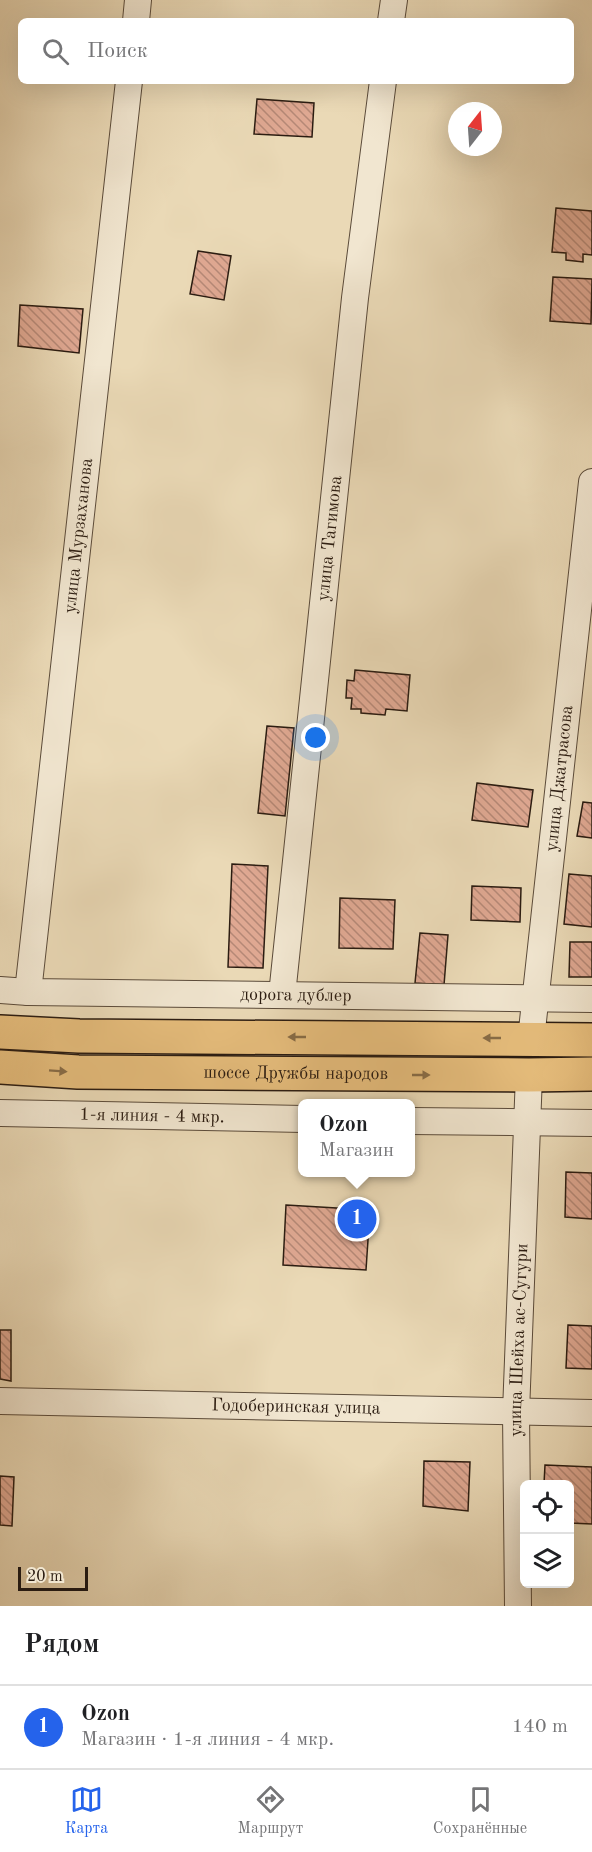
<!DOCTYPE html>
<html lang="ru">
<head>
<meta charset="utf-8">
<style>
  body { margin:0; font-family:"Old Standard TT",serif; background:#f2f2f2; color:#202124 }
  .controls { position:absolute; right:18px; bottom:18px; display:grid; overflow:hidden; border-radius:9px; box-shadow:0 6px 24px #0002 }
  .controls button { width:54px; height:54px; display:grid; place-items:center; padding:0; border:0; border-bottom:2px solid #e0e0e0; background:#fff; color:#202124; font:30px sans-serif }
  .compass { position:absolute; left:448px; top:102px; width:54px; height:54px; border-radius:50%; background:#fff; box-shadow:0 6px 24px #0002; rotate:17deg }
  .scale { position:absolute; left:18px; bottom:15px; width:70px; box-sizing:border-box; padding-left:6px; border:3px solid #2b1c11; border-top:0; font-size:16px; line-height:21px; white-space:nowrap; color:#2b1c11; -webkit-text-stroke:4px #f1e6d0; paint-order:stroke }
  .you { position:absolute; left:316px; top:738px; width:21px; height:21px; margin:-15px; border:4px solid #fff; border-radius:50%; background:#1a73e8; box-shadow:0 0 0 9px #1a73e833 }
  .badge { display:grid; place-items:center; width:39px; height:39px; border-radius:50%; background:#2563eb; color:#fff; font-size:20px; font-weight:700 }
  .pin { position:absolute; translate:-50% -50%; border:3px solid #fff; box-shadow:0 2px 6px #0006 }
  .popup { position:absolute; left:298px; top:1099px; width:117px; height:78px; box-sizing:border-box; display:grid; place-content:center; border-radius:9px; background:#fff; filter:drop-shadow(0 2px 4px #0005); font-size:20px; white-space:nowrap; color:#757577 }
  .popup b { font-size:22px; color:#202124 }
  .popup::after { content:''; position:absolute; left:50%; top:100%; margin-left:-12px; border:12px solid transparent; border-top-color:#fff }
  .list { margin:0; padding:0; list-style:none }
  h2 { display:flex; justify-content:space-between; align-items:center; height:78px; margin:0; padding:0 24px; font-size:26px }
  h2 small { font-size:20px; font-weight:400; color:#757577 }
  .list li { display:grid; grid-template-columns:39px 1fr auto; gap:18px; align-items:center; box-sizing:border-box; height:84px; padding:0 24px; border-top:2px solid #e0e0e0 }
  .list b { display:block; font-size:22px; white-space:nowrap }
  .list p { margin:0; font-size:20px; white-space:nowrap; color:#757577 }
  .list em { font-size:20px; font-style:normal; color:#757577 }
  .icon { flex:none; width:33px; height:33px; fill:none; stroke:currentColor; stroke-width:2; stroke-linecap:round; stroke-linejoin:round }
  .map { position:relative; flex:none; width:592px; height:1606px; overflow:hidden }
  .search { position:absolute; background:#fff; box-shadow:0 6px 24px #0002; left:18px; right:18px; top:18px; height:66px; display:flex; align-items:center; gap:15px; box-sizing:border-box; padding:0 21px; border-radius:9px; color:#757577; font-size:22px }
  .sheet { height:162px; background:#fff }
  nav { display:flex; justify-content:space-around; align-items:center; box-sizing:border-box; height:84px; border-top:2px solid #e0e0e0; background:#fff; font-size:16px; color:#757577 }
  nav a { display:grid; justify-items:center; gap:3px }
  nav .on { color:#2563eb }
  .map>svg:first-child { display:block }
  .building { fill:url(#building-back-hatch); stroke:#2b1c11; stroke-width:1.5 }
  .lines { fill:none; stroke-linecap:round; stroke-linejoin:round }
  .minor-casing { stroke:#5b4b3a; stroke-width:28 }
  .major-casing { stroke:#2b1c11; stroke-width:36 }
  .minor { stroke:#f1e6d0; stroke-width:26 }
  .major { stroke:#e5bc7b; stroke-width:33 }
  .oneway { fill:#886c46 }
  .labels { text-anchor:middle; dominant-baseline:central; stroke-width:4.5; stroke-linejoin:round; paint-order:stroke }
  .street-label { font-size:18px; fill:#2b1c11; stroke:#f1e6d0 }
</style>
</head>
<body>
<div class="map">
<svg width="592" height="1606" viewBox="0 0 592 1606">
  <defs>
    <pattern id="building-back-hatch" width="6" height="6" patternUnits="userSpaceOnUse" patternTransform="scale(1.5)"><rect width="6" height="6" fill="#dfa892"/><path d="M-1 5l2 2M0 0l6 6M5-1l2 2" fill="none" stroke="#b58876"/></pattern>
  </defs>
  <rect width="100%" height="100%" fill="#ead9b6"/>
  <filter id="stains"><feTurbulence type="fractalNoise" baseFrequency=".00333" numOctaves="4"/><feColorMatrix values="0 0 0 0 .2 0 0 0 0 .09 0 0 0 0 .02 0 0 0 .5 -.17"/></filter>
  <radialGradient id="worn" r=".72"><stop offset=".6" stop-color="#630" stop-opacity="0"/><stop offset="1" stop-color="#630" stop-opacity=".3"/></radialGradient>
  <!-- building -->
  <g class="building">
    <path d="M257 99 314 103 312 137 254 134Z"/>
    <path d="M556 208 592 211V255L583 254V262L566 260V253L552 252Z"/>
    <path d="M198 251 231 256 224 300 190 294Z"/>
    <path d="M553 277 592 279 591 324 550 321Z"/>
    <path d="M20 305 83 309 79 353 18 346Z"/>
    <path d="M355 670 410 675 407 711 386 709 385 715 361 713V709H351L352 698H346L347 680 354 681Z"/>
    <path d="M267 726 294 728 285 816 258 813Z"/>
    <path d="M477 783 533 790 528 827 472 820Z"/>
    <path d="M583 802 592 803V838L577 836Z"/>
    <path d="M232 864 268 866 263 968 228 967Z"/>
    <path d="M569 874 592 876V927L564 924Z"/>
    <path d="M472 886 521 888 520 922 471 920Z"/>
    <path d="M340 898 395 900 393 949 339 948Z"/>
    <path d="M420 933 448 935 444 985 415 983Z"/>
    <path d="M570 942H592V977H569Z"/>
    <path d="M566 1172 592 1173V1219L565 1217Z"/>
    <path d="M286 1205 370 1210 366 1270 283 1265Z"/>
    <path d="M568 1325 592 1326V1369L566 1368Z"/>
    <path d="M0 1330H11V1381L0 1379Z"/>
    <path d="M424 1461 470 1462 468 1511 423 1506Z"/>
    <path d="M545 1465 592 1467V1524L570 1523V1484H544Z"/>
    <path d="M0 1476 14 1477 12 1526 0 1525Z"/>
  </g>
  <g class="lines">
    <defs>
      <g id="minor">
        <path d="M136 21 138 0"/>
        <path d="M391 21 394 0"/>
        <path id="s1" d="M0 990 28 992 592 999"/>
        <path id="s2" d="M28 992 129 81"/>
        <path id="s3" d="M282 995 355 298 383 81"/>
        <path id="s4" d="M531 1039 592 482"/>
        <path id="s5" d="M0 1113 303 1119"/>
        <path d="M411 1121 592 1123"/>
        <path id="s6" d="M0 1401 592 1413"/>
        <path id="s7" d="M518 1606 516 1412 529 1075"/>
      </g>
      <g id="major">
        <path d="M0 1032 79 1036 592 1040"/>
        <path id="s8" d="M0 1067 78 1072 529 1075 592 1074"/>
      </g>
    </defs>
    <!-- minor casing -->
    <use href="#minor" class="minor-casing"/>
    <!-- major casing -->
    <use href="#major" class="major-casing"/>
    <!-- minor -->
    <use href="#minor" class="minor"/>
    <!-- major -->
    <use href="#major" class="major"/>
  </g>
  <!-- one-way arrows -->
  <defs><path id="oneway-solid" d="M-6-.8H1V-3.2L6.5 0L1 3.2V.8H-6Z" transform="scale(1.5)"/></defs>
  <g class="oneway">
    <use href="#oneway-solid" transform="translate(297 1037) rotate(-180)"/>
    <use href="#oneway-solid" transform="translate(492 1038) rotate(-180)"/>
    <use href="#oneway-solid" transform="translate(58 1071) rotate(4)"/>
    <use href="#oneway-solid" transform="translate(421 1075)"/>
  </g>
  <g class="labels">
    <!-- street labels -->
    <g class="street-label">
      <text stroke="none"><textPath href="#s2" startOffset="459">улица Мурзаханова</textPath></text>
      <text stroke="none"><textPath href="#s3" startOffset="459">улица Тагимова</textPath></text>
      <text stroke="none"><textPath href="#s4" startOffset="262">улица Джатрасова</textPath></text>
      <text stroke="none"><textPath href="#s1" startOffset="296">дорога дублер</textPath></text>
      <text stroke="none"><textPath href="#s8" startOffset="296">шоссе Дружбы народов</textPath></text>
      <text stroke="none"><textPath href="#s5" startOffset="152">1-я линия - 4 мкр.</textPath></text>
      <text stroke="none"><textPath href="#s7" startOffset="266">улица Шейха ас-Сугури</textPath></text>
      <text stroke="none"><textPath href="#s6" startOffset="296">Годоберинская улица</textPath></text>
    </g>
  </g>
  <rect width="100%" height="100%" filter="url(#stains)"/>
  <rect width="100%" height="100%" fill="url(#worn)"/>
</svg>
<div class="controls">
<button><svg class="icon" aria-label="locate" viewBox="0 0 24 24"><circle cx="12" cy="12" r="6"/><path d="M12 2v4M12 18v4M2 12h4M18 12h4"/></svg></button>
<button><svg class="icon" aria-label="layers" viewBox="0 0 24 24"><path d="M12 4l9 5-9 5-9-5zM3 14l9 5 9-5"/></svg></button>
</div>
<svg class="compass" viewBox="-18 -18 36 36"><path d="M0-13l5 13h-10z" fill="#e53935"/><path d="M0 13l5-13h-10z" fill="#757577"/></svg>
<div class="scale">20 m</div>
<div class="you"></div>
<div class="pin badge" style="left:357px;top:1219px">1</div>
<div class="popup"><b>Ozon</b>Магазин</div>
<div class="search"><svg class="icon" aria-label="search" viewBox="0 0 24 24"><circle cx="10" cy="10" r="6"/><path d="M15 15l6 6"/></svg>Поиск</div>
</div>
<section class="sheet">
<h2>Рядом<small></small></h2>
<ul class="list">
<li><span class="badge">1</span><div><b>Ozon</b><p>Магазин · 1-я линия - 4 мкр.</p></div><em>140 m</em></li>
</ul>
</section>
<nav>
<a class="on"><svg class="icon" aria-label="map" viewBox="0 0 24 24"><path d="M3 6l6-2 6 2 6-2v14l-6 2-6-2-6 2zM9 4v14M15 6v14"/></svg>Карта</a>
<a><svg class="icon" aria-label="directions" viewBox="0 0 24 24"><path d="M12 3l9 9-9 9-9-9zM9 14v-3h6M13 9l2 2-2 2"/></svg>Маршрут</a>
<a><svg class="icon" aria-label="saved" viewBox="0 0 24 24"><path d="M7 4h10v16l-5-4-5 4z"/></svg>Сохранённые</a>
</nav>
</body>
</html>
